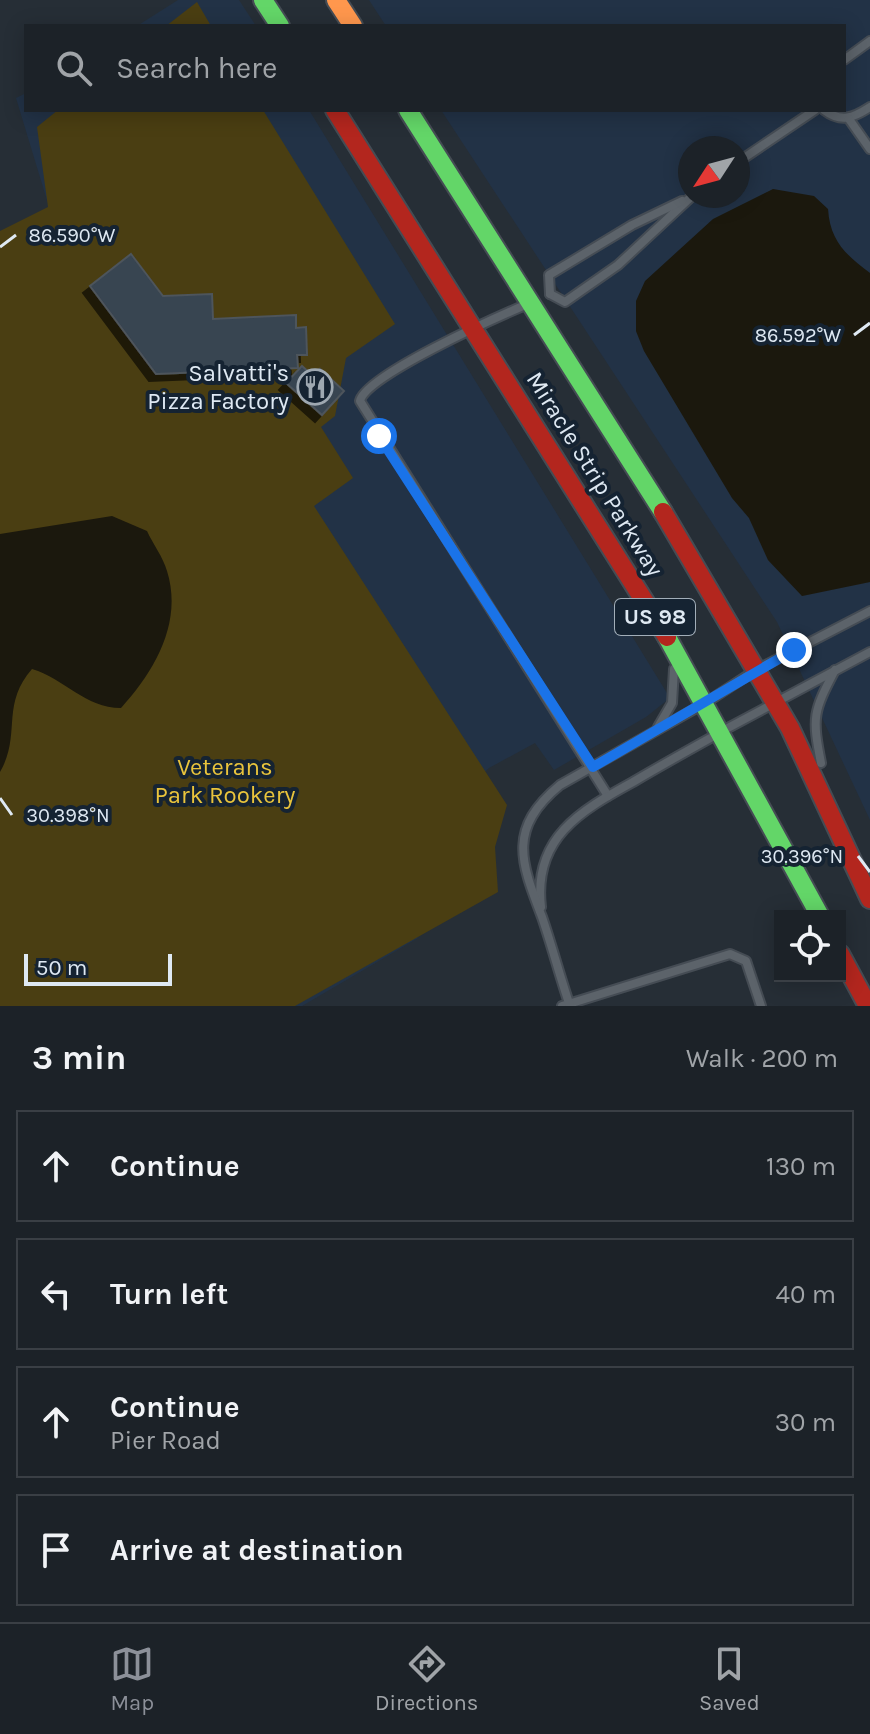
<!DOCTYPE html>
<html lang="en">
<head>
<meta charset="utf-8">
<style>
  body { margin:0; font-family:Karla,sans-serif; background:#252a30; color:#f1f3f6 }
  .controls { position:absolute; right:24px; bottom:24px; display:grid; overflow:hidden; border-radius:0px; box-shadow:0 4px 20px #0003 }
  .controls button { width:72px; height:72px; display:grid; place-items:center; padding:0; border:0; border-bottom:2px solid #3a3f45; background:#1c2228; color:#f1f3f6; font:40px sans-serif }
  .compass { position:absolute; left:678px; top:136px; width:72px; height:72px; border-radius:50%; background:#1c2228; box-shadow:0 4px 20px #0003; rotate:234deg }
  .scale { position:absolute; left:24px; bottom:20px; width:148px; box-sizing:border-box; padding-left:8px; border:4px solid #dfe9f3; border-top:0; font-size:22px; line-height:28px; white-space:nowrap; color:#dfe9f3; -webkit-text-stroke:6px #152332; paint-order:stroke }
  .stop { position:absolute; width:24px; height:24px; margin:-18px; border:6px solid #1a73e8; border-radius:50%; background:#fff }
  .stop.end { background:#1a73e8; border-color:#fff; box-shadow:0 2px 8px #0008 }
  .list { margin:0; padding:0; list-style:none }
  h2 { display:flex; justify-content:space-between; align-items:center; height:104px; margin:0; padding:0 32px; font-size:34px }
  h2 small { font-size:26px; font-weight:400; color:#a0a4a8 }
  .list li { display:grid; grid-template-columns:52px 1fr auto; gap:24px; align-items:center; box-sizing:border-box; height:112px; margin:0 16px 16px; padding:0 16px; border:2px solid #3a3f45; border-radius:0px }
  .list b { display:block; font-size:30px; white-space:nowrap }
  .list p { margin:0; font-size:26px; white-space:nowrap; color:#a0a4a8 }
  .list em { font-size:26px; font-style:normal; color:#a0a4a8 }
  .icon { flex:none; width:44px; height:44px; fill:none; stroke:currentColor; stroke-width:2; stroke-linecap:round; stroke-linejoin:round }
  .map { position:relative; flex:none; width:870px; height:1006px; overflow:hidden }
  .search { position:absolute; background:#1c2228; box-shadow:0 4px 20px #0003; left:24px; right:24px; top:24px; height:88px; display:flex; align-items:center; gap:20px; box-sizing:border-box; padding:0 28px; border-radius:0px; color:#a0a4a8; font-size:30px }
  .sheet { height:616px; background:#1c2228 }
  nav { display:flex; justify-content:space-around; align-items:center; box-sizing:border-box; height:112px; border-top:2px solid #3a3f45; background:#1c2228; font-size:22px; color:#a0a4a8 }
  nav a { display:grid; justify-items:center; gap:4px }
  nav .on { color:#8c9099 }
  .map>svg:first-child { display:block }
  .built { fill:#223246; fill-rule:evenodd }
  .green { fill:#4a3e12 }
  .water { fill:#1b180d }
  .building { fill:#374451; stroke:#4d545b; stroke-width:2; filter:url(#shadow) }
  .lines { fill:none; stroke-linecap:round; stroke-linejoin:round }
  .lane-casing { stroke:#454c54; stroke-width:12 }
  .fast-casing { stroke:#454c54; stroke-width:22 }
  .slow-casing { stroke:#454c54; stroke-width:22 }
  .jam-casing { stroke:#454c54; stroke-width:22 }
  .lane { stroke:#5c636a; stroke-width:8 }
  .fast { stroke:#63d668; stroke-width:18 }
  .slow { stroke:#ff974d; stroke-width:18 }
  .jam { stroke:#b3261e; stroke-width:18 }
  .route { stroke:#1a73e8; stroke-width:10 }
  .ticks { fill:none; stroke:#dfe9f3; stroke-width:3 }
  .labels { text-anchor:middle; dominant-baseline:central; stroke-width:8; stroke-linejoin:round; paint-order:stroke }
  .shield { fill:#152332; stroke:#a2aeb9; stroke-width:2 }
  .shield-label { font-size:22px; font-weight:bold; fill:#dfe9f3 }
  .poi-label { font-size:24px; fill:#dfe9f3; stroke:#152332; text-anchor:end }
  .street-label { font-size:24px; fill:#dfe9f3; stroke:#152332 }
  .park-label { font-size:24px; fill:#e9c43c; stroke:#152332 }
  .ticks-label { font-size:20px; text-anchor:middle; fill:#dfe9f3; stroke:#152332; stroke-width:8; stroke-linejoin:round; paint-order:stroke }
</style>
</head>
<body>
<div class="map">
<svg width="870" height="1006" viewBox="0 0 870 1006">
  <defs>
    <filter id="shadow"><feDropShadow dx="-7" dy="7" stdDeviation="0" flood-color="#0009"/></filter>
  </defs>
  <rect width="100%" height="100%" fill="#262e36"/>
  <!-- built -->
  <g class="built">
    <path d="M178 0H239L256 26H137Z"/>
    <path d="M369 0H870V273L843 253 829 229 828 209 636 331 644 351 732 498 749 518 768 560 802 596 870 582V820L777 622 441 110H844V26H386ZM690 148H738V196H690Z"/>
    <path d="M26 93V110H309L670 698 646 717 554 770 535 743 489 768 385 864 418 938 302 1006H214L49 207 16 98Z"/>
  </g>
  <!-- green -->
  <g class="green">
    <path d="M197 2 211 26H166Z"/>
    <path d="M58 110H263L395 324 346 358 335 416 321 427 353 478 314 506 507 805 495 847 498 892 295 1006H0V231L48 207 37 127Z"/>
  </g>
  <!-- water -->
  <g class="water">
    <path d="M773 189 814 196 828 209C830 241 846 255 870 273V582L802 596 768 560 749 518 732 498 644 351 636 331V301L645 281 713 219Z"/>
    <path d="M112 516 147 531C153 544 163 557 167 571 183 622 155 671 121 708 85 708 65 679 32 669 0 706 22 734 0 772V534Z"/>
  </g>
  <!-- building -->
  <g class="building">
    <path d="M131 254 163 296 212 294 213 319 296 315V328L306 327 307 355H297L298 368 156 374 90 286Z"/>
    <path d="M302 366 313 376 320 369 344 391 322 415 286 383Z"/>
  </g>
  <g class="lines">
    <defs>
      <g id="lane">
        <path d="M844 60 870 41"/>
        <path d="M824 110C841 123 853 118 870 107"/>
        <path d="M849 119 870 149"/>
        <path d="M738 162 815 110"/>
        <path d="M550 294 565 302 618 265 692 196"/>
        <path d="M550 294 549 275 632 225 682 201"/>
        <path d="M523 306C495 318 365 376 360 401L608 796"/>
        <path d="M710 700 756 670 870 611"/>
        <path d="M658 727 672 703 674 669"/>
        <path d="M726 729 870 652"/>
        <path d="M821 763C812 717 813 712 835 670"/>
        <path d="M541 907C533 838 580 811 633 782 660 766 687 751 714 736"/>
        <path d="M562 1006 730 954 746 961 761 1006"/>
        <path d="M570 1006C560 977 552 946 542 917 521 862 507 829 560 785L698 707"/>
      </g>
      <g id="fast">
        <path d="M263 0 280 26"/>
        <path d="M408 110 663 512"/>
        <path d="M667 637 820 916"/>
      </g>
      <path id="slow" d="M336 0 353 26"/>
      <g id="jam">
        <path d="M335 110 667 637"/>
        <path d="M663 512 790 728 870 899"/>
        <path d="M840 954 868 1006"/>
      </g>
    </defs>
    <!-- lane casing -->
    <use href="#lane" class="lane-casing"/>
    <!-- fast casing -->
    <use href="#fast" class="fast-casing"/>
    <!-- slow casing -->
    <use href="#slow" class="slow-casing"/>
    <!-- jam casing -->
    <use href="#jam" class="jam-casing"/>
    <!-- lane -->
    <use href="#lane" class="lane"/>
    <!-- fast -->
    <use href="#fast" class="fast"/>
    <!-- slow -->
    <use href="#slow" class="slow"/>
    <!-- jam -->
    <use href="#jam" class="jam"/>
  </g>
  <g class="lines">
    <!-- route -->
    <path class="route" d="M379 436 593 767 794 650"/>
  </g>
  <!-- ticks -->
  <path class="ticks" d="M0 247 16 235M854 335 870 323M0 798 12 815M858 856 870 872"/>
  <!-- icons -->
  <defs>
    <symbol id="restaurant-ring" viewBox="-11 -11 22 22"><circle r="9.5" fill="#152332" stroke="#9ea8b1" stroke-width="1.5"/><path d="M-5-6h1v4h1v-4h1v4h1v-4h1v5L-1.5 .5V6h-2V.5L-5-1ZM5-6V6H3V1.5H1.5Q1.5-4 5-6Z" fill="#9ea8b1"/></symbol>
  </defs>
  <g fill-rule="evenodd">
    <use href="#restaurant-ring" x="295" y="367" width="40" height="40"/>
  </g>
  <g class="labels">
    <!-- shield labels -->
    <rect class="shield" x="615" y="599" width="80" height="36" rx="6"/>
    <g class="shield-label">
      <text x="655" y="617">US 98</text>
    </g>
    <!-- poi labels -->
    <g class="poi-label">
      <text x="289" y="373">Salvatti's<tspan x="289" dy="28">Pizza Factory</tspan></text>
    </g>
    <!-- street labels -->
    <g class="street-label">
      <text transform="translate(595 474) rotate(58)">Miracle Strip Parkway</text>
    </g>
    <!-- park labels -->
    <g class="park-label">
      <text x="225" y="767">Veterans<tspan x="225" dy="28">Park Rookery</tspan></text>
    </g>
  </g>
  <g class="ticks-label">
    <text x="72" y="242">86.590°W</text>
    <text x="798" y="342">86.592°W</text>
    <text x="68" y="822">30.398°N</text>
    <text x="802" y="863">30.396°N</text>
  </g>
</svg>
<div class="controls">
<button><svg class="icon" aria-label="locate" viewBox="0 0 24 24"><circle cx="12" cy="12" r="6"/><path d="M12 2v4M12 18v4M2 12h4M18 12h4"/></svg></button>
</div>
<svg class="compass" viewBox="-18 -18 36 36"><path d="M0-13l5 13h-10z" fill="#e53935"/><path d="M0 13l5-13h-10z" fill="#a0a4a8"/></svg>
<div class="scale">50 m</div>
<div class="stop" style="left:379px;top:436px"></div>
<div class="stop end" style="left:794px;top:650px"></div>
<div class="search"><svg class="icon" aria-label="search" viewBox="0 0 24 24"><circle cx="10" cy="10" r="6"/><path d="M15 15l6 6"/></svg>Search here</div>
</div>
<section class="sheet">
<h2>3 min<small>Walk · 200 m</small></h2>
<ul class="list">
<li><svg class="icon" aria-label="ahead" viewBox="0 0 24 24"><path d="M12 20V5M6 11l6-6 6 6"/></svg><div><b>Continue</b></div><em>130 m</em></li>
<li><svg class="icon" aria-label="left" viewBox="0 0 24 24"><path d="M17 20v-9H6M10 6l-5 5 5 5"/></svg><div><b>Turn left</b></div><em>40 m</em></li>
<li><svg class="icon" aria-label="ahead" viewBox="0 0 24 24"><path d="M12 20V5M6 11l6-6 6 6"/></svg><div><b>Continue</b><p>Pier Road</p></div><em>30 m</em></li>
<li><svg class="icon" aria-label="arrive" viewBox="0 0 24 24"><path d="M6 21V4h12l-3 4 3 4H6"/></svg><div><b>Arrive at destination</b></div></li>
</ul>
</section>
<nav>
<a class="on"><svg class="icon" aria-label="map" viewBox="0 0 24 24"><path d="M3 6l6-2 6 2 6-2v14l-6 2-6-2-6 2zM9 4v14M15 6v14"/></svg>Map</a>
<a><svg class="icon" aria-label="directions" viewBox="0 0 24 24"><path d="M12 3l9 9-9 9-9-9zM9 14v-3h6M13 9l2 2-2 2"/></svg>Directions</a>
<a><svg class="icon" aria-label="saved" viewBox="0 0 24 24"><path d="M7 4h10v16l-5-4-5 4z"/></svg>Saved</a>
</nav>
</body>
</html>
